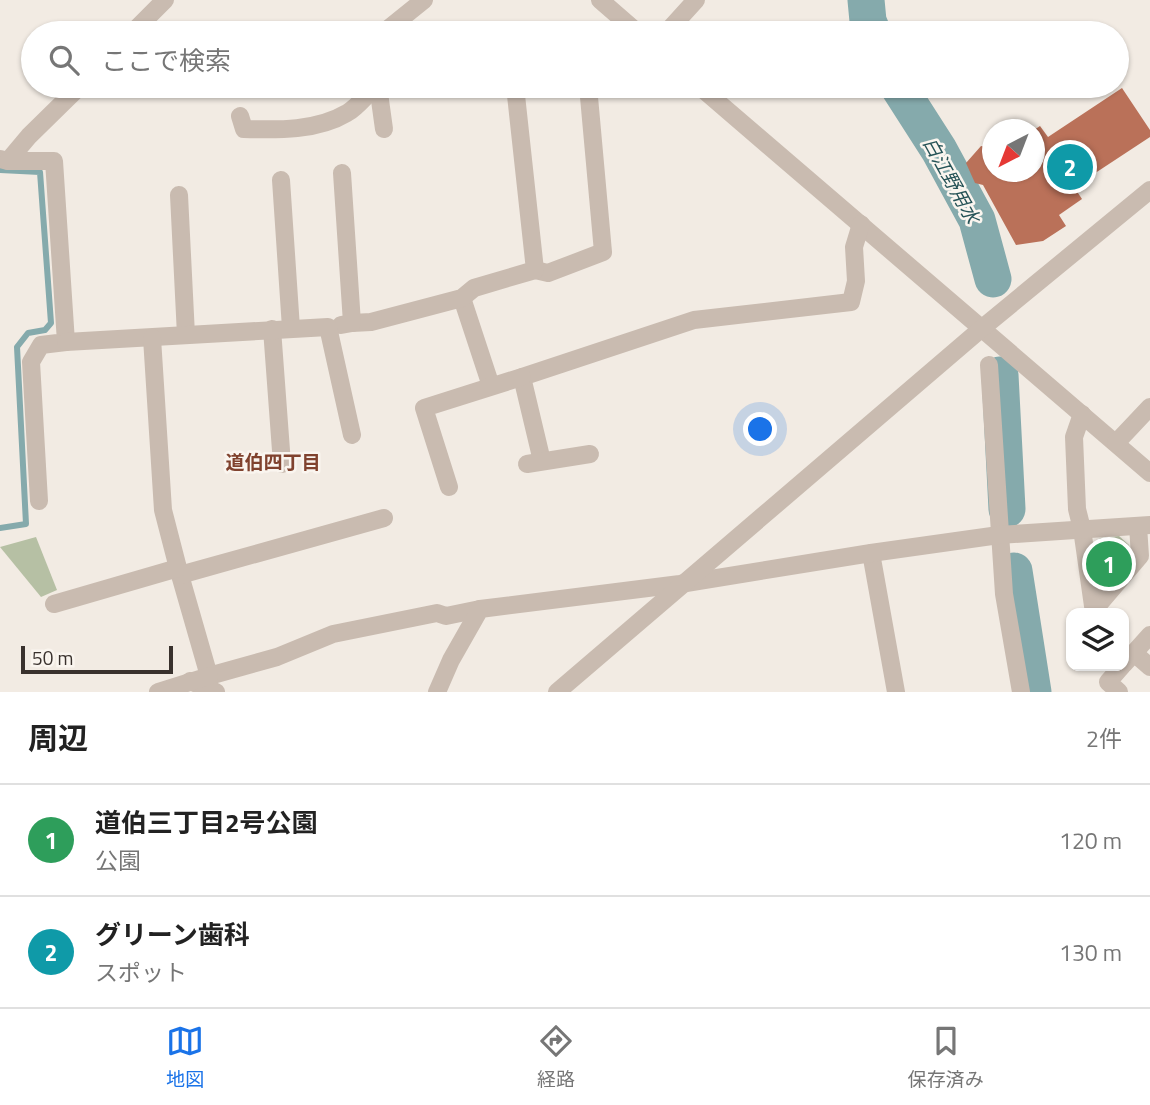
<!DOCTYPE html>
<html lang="ja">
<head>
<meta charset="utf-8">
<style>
  body { margin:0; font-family:"Titillium Web","Noto Sans JP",sans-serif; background:#f2f2f2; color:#222 }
  .controls { position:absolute; right:21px; bottom:21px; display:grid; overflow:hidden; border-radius:14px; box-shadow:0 2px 5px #0004 }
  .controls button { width:63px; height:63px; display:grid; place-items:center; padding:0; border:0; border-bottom:2px solid #e0e0e0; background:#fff; color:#222; font:35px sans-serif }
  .compass { position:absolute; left:982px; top:119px; width:63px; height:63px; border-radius:50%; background:#fff; box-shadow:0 2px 5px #0004; rotate:222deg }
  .scale { position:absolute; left:21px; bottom:18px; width:152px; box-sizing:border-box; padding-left:7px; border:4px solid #39312d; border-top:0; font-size:19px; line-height:24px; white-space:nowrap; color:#39312d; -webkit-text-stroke:5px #faf5ef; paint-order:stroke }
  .you { position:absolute; left:761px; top:430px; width:24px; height:24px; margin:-18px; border:5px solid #fff; border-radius:50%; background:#1a73e8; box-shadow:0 0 0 10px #1a73e833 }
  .badge { display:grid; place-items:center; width:46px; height:46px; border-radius:50%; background:#1a73e8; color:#fff; font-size:23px; font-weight:700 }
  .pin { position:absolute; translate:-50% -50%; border:4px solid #fff; box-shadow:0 2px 7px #0006 }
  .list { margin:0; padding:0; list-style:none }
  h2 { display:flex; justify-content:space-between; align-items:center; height:91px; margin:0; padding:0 28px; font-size:30px }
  h2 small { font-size:23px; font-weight:400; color:#767676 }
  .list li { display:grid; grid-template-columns:46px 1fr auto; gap:21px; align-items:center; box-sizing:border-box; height:112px; padding:0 28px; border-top:2px solid #e0e0e0 }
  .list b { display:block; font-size:26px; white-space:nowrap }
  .list p { margin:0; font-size:23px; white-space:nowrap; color:#767676 }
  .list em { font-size:23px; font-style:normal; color:#767676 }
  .icon { flex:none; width:38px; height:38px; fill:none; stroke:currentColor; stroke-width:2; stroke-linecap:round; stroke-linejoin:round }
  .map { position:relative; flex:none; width:1150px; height:692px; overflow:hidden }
  .search { position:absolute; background:#fff; box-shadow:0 2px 5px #0004; left:21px; right:21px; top:21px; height:77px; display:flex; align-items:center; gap:18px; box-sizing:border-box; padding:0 24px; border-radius:38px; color:#767676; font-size:26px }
  .sheet { height:315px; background:#fff }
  nav { display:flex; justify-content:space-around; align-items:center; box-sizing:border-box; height:98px; border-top:2px solid #e0e0e0; background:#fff; font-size:19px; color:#767676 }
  nav a { display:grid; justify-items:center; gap:4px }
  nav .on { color:#1a73e8 }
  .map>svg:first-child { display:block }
  .green { fill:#b6c0a4 }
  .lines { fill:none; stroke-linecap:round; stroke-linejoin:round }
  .stream { stroke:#85aaac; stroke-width:6 }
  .river { stroke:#85aaac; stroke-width:37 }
  .building { fill:#ba7159 }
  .minor { stroke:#c9bbb0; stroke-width:18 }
  .labels { text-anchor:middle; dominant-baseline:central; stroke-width:5; stroke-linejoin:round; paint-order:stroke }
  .water-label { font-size:19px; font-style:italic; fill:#265357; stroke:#faf5ef }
  .neighbourhood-label { font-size:19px; font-weight:bold; fill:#80422e; stroke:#faf5ef }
</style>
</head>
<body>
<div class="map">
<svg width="1150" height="692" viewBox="0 0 1150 692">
  <rect width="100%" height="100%" fill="#f2ebe3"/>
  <!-- green -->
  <g class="green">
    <path d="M1119 536 1129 545 1131 556 1110 580 1096 571 1091 549 1100 538Z"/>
    <path d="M36 537 57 590 41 597 0 547Z"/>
  </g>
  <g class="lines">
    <!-- stream -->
    <path class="stream" d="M0 170 40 172 51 323 45 330 28 333 17 347 26 524 0 528"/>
    <!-- river -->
    <g class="river">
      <path d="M866 0 868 21 873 33"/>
      <path d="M898 86 939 150 977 220 993 279"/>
      <path d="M1000 375 1007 509"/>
      <path d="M1014 571 1033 692"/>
    </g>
  </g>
  <!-- building -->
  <path class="building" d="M1122 88 1150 130V137L1074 187 1082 199 1059 215 1066 226 1043 241 1016 245 983 185 975 183 966 163 981 146 992 148V172H1034V130L1040 126 1048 137Z"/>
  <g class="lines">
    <!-- minor -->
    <g class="minor">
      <path d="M600 0 638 33"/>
      <path d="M132 33 165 0"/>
      <path d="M383 33 424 0"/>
      <path d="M666 33 696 0"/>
      <path d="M699 86 1150 473"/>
      <path d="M371 91 379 93 384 129"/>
      <path d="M240 116 244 129C278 130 317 131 347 113 356 108 364 98 371 91V86"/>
      <path d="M0 159 8 161 29 136 80 86"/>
      <path d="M8 161H54L66 342 41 345 31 362 39 501"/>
      <path d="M281 180 291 328"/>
      <path d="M179 195 186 335"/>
      <path d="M535 270 548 273 603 252 588 86"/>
      <path d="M462 298 491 386"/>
      <path d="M352 323 371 322 462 298 474 288 535 270 515 86"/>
      <path d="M341 325 352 323 342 173"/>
      <path d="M272 329 282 464"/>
      <path d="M66 342 328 327 352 435"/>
      <path d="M989 365 1004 594 1021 692"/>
      <path d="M1082 414 1074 437 1077 509 1082 529 1094 613"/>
      <path d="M1116 443 1150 407"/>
      <path d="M542 461 522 377 694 320 851 302 856 281 854 247 861 224"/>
      <path d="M527 464 590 454"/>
      <path d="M449 487 424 408 522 377"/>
      <path d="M871 553 896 692"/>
      <path d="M178 568 209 676 277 657 333 634 437 613 446 616 480 609"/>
      <path d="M180 575 384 518"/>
      <path d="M54 604 178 568 163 510 152 338"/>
      <path d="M1094 610 1140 556 1138 526"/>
      <path d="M1134 653 1150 667"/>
      <path d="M1124 664 1150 635"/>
      <path d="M190 681 216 692"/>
      <path d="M158 692 209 676"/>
      <path d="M437 692 451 660 480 609 680 584 871 553 999 535 1150 525"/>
      <path d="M557 692 981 329 1150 190"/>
      <path d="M1119 692 1108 682 1122 666"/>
    </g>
  </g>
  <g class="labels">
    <!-- water labels -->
    <g class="water-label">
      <text transform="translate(952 180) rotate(61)">白江野用水</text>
    </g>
    <!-- neighbourhood labels -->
    <g class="neighbourhood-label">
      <text x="273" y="461">道伯四丁目</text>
    </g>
  </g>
</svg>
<div class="controls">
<button><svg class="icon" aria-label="layers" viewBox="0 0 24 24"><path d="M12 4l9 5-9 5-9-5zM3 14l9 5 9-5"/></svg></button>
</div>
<svg class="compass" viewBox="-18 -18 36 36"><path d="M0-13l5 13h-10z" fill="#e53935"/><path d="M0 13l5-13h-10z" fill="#767676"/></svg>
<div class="scale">50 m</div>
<div class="you"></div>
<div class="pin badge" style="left:1109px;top:564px;background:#2e9e5b">1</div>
<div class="pin badge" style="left:1070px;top:167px;background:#0f9aa8">2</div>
<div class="search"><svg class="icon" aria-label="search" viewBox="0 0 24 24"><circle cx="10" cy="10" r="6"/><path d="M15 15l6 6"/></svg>ここで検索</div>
</div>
<section class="sheet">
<h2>周辺<small>2件</small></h2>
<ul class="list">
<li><span class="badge" style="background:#2e9e5b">1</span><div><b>道伯三丁目2号公園</b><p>公園</p></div><em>120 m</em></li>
<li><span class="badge" style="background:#0f9aa8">2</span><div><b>グリーン歯科</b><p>スポット</p></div><em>130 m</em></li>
</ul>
</section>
<nav>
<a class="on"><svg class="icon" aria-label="map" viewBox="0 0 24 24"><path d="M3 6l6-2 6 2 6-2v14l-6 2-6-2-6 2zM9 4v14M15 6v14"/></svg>地図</a>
<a><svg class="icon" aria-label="directions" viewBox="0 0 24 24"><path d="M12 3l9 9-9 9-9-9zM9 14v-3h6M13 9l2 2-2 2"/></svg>経路</a>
<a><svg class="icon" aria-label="saved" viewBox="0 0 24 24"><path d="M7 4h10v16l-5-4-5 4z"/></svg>保存済み</a>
</nav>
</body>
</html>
